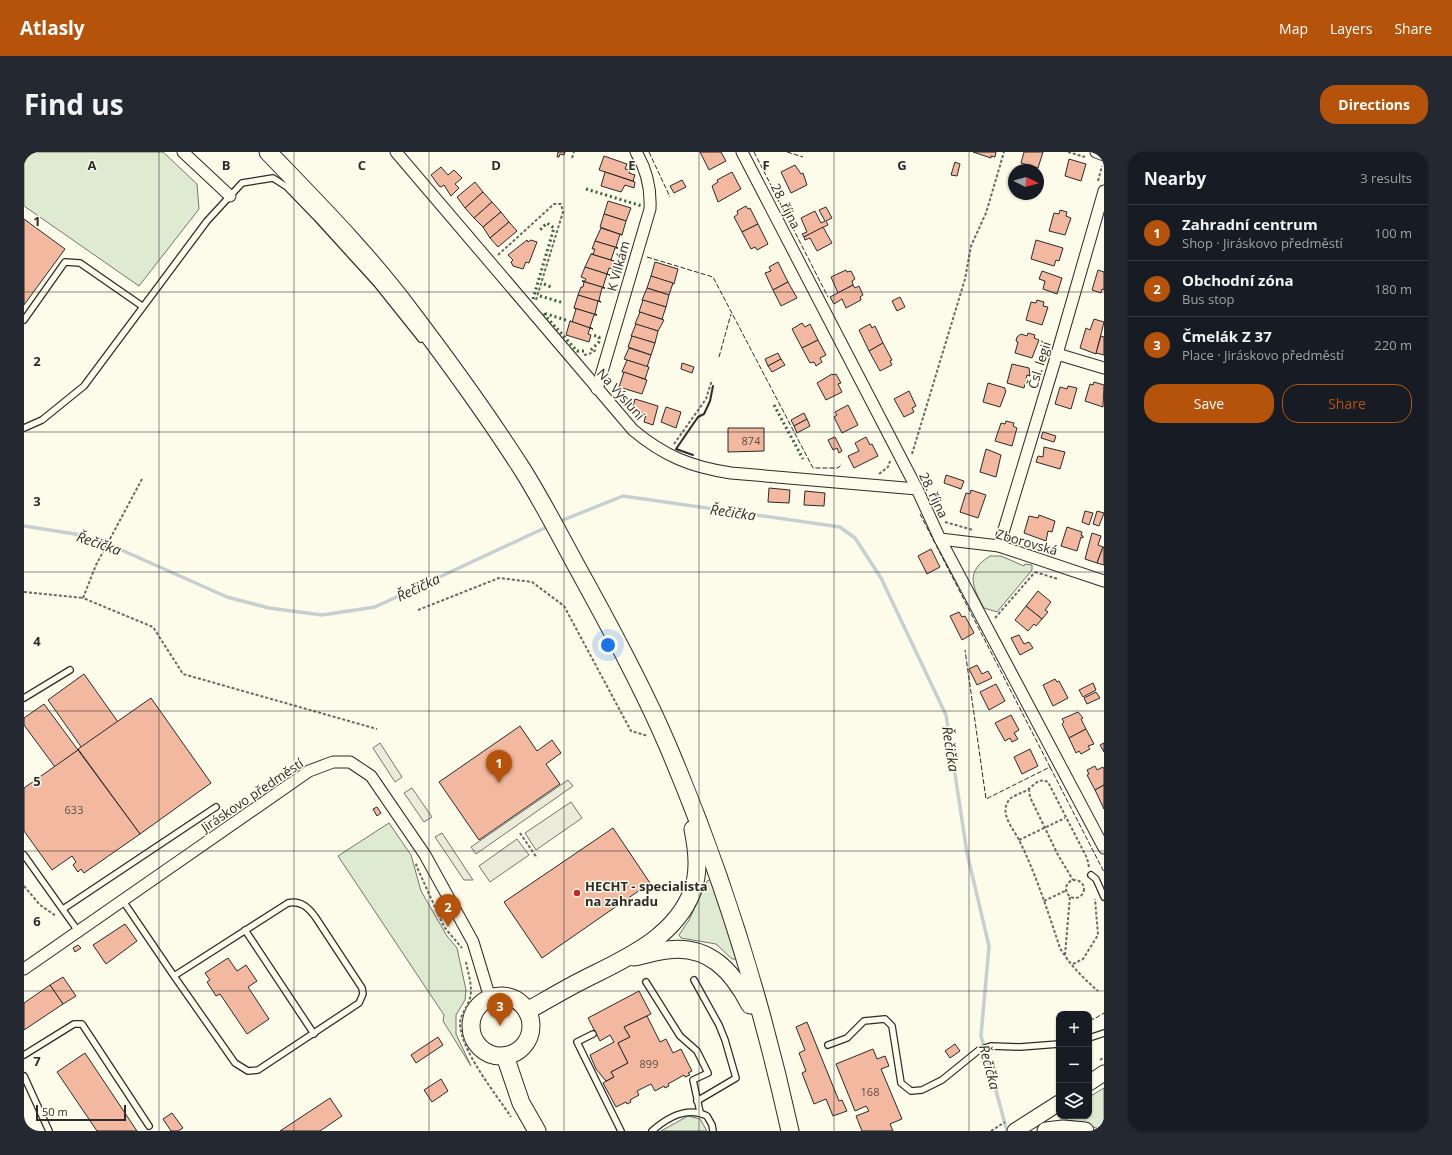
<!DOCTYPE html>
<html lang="en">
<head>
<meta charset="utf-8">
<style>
  body { margin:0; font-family:"Open Sans",sans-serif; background:#242831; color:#f1f3f6 }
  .controls { position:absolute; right:12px; bottom:12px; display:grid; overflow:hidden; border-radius:8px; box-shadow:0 1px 3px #0004 }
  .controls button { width:36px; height:36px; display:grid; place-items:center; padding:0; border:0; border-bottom:1px solid #363941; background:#171b24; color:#f1f3f6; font:20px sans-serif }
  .compass { position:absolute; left:984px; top:12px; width:36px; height:36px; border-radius:50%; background:#171b24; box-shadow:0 1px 3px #0004; rotate:96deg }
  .scale { position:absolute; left:12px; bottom:10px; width:90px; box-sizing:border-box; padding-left:4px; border:2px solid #2b2b2b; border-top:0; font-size:11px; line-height:14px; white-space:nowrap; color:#2b2b2b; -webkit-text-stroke:3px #fdfbea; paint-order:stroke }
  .you { position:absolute; left:584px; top:493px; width:14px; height:14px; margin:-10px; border:3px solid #fff; border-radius:50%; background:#1a73e8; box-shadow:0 0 0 6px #1a73e833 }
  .badge { display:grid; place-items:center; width:26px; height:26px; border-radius:50%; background:#b45309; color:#fff; font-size:13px; font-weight:700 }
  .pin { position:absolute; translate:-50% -33px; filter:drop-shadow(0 1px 2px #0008) }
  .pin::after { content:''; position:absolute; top:21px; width:14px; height:12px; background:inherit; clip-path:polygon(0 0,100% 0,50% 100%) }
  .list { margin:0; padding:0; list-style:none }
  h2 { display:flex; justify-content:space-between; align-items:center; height:52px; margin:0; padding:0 16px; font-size:17px }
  h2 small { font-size:13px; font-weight:400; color:#9ea1a6 }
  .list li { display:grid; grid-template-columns:26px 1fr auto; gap:12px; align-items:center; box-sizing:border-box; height:56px; padding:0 16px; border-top:1px solid #363941 }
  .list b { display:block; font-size:15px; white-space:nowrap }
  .list p { margin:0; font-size:13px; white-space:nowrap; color:#9ea1a6 }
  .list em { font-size:13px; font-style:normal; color:#9ea1a6 }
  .actions { display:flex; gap:8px; padding:12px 16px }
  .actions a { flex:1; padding:9px 0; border:1px solid #b45309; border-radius:16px; text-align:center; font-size:14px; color:#b45309 }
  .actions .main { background:#b45309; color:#fff }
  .icon { flex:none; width:22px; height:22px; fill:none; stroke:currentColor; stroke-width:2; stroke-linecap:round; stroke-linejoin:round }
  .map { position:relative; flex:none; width:1080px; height:979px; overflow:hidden; border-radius:16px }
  header { display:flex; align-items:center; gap:24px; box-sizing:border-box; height:56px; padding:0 20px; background:#b45309; color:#fff }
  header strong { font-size:19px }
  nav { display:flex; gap:22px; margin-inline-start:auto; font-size:14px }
  .intro { display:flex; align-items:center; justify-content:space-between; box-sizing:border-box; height:96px; padding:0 24px }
  h1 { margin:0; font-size:28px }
  .button { padding:10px 18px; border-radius:16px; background:#b45309; color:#fff; font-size:14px; font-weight:700 }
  main { display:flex; gap:24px; padding:0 24px }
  aside { flex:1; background:#171b24; border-radius:16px; box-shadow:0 1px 3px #0004 }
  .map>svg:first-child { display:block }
  .green { fill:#deebd1; stroke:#74746e }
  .parking { fill:#eceadb; stroke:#74746e }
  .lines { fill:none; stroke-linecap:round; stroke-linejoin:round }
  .stream { stroke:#c7d0d0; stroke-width:3.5 }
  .building { fill:#f2b8a0; stroke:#2b2b2b }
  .service-casing { stroke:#2b2b2b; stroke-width:8 }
  .minor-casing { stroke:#2b2b2b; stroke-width:13 }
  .secondary-casing { stroke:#2b2b2b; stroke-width:17 }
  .primary-casing { stroke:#2b2b2b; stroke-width:19 }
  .path { stroke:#6a6964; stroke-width:2; stroke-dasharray:3 2; stroke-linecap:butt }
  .service { stroke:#fdfbea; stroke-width:5.5 }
  .minor { stroke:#fdfbea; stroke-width:11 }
  .secondary { stroke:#fdfbea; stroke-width:15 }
  .primary { stroke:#fdfbea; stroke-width:17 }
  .hedge { stroke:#34623c; stroke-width:3; stroke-dasharray:2 3; stroke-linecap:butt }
  .fence { stroke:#2b2b2b; stroke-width:1; stroke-dasharray:5 2; stroke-linecap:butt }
  .wall { stroke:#2b2b2b; stroke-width:2 }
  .grid { fill:none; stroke:#2b2b2b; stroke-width:1; stroke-opacity:0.55 }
  .poi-dot { fill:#c62828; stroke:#fdfbea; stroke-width:1.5 }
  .labels { text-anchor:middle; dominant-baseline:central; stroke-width:3; stroke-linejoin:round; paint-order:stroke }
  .number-label { font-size:11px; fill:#5d4e48 }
  .street-label { font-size:13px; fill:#2b2b2b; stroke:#fdfbea }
  .poi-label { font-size:13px; font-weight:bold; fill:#2b2b2b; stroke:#fdfbea; text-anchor:start }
  .water-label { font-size:14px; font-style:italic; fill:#2b2b2b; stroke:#fdfbea }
  .grid-label { font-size:13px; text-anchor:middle; font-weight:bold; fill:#2b2b2b; stroke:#fdfbea; stroke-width:3; stroke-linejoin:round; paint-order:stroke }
</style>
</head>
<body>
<header>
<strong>Atlasly</strong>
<nav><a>Map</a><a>Layers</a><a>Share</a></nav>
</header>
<div class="intro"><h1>Find us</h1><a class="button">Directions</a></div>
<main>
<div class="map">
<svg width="1080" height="979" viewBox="0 0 1080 979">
  <rect width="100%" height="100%" fill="#fdfbea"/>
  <!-- green -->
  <g class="green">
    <path d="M0 0H139L173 32 175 57 115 134 0 54Z"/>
    <path d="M966 404H977L1000 414 1001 412 1008 413V418L973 460 960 456C948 434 941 420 966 404Z"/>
    <path d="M365 671 387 703 397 739 423 784 433 796 442 838 441 848 432 863V882L447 914 419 869 420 863 314 704Z"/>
    <path d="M688 727 712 807H708L692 792 657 786 655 783 665 768 683 729Z"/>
    <path d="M1080 936V979L1057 970 1042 968V964H1065V945Z"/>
    <path d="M664 964 676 967 683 979H637Z"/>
  </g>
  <!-- parking -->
  <g class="parking">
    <path d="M356 591 378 625 371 630 349 596Z"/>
    <path d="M544 628 549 634 452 702 447 695Z"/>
    <path d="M388 636 408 665 400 670 380 641Z"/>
    <path d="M547 650 558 666 512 698 501 681Z"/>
    <path d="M418 681 449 728H440L411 685Z"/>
    <path d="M493 687 505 703 466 730 455 714Z"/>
  </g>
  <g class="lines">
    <!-- stream -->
    <g class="stream">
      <path d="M534 370 599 344 816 375 831 386 857 426 922 563 943 701 965 794 957 884 983 979"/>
      <path d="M0 374 51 382 84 392 203 445 245 456 298 463 351 455 525 374"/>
    </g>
  </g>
  <!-- building -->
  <g class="building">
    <path d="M534 0H541L540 3 536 2 535 5H533Z"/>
    <path d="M676 0H697L702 9 685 18Z"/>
    <path d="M949 0H972L971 5 967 4V6Z"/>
    <path d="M1000 0H1019L1014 16 997 11Z"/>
    <path d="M580 4 603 12 601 17 606 18 605 21 611 23 609 29 575 18Z"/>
    <path d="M1045 7 1062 12 1057 29 1041 24Z"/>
    <path d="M931 10 936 12 933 24 927 23Z"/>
    <path d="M771 13 777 22 779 21 783 33 767 41 757 20Z"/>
    <path d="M417 15 424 23 430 18 438 26 431 32 435 36 427 44 420 33 417 35 415 34 407 23Z"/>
    <path d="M581 20 611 30 610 36 601 33 597 40 577 34Z"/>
    <path d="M708 20 717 37 694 50 688 34 694 30 693 28Z"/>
    <path d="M658 28 662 35 650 41 646 34Z"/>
    <path d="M451 30 459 40 441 56 433 45Z"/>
    <path d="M459 40 468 50 450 66 441 56Z"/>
    <path d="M584 49 607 56 602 69 580 62Z"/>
    <path d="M468 50 477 60 459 75 450 66Z"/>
    <path d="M722 54 724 57 726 56 734 72 718 80 710 65 714 62 713 59Z"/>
    <path d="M802 55 808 66 802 69 804 73 780 85 778 82 783 80 777 66 791 59 797 71 801 69 795 58Z"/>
    <path d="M1036 58 1043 60 1042 64 1047 66 1041 83 1025 79 1030 61 1035 62Z"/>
    <path d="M477 60 485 70 466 86 459 75Z"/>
    <path d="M580 62 602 69 598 83 576 75Z"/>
    <path d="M0 67 41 97 0 153Z"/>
    <path d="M485 70 493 79 474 95 466 86Z"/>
    <path d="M734 72 744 92 733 98 731 95 727 97 718 80Z"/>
    <path d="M799 75 808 91 793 99 786 86 781 88 780 85Z"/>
    <path d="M577 76 598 83 596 82 592 95 594 96 571 89Z"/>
    <path d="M503 88 504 90 507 88 513 90 505 111 502 110 499 117 489 114 487 110 489 108 484 103Z"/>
    <path d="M1012 88 1039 96 1035 109 1032 108 1030 114 1007 107Z"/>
    <path d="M571 89 594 96H591L587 108 590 109 567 102H569L571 97H568Z"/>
    <path d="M567 102 590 109 588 117 585 116 583 122 586 123 561 115Z"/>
    <path d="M631 110 654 117 650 132 627 124Z"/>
    <path d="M754 110 764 130 749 138 741 121 747 119 745 115Z"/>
    <path d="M561 115 586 123 583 122 579 135 581 136 558 129H561L562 127 557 125Z"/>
    <path d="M822 118 823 120 827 119 831 127 828 129 829 133 814 141 807 125Z"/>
    <path d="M1074 118 1080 120V138L1078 137 1077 141 1068 138Z"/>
    <path d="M1018 119 1038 126 1033 142 1019 137 1021 129 1015 127Z"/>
    <path d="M627 124 649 131 645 143 623 136Z"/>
    <path d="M558 129 581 136H578L575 148 577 150 554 143 557 135H559L560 130Z"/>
    <path d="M764 130 773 146 757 154 749 138Z"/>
    <path d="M829 133 831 136 835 134 839 143 836 145 837 148 822 156 818 147 810 152 806 145Z"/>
    <path d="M623 136 645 143 642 155 618 148Z"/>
    <path d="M554 143 577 150 574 149 571 162 573 163 550 156Z"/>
    <path d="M876 145 881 155 873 159 868 149Z"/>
    <path d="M619 148 642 155 638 167 615 160Z"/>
    <path d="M1013 148 1020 150 1019 154 1024 155 1018 173 1002 168 1007 150 1012 151Z"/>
    <path d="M550 156 573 163H570L566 175 569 177 546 169 548 170 552 157Z"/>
    <path d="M616 160 640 168 634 179 611 172Z"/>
    <path d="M1070 167 1080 170 1072 202 1056 196 1062 176 1066 178Z"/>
    <path d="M546 169 569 177 566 176 564 182 567 183 565 190 542 183Z"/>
    <path d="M778 171 781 175 786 172 794 188 778 196 768 177Z"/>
    <path d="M612 172 634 179 631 191 607 184Z"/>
    <path d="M846 172 848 176 851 174 859 191 845 199 835 178Z"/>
    <path d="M1004 181 1011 183 1010 186 1015 188 1008 206 991 201 994 190 992 189 993 185 997 182 1003 184Z"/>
    <path d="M608 184 631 191 627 203 604 195Z"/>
    <path d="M1077 184 1080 185V203L1072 201Z"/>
    <path d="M794 188 802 203 796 206 798 210 792 214 790 210 786 211 778 196Z"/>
    <path d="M859 191 868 208 866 209 868 213 856 219 845 199Z"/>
    <path d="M605 196 627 203 623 215 600 207Z"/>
    <path d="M754 201 757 207 744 214 741 207Z"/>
    <path d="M757 207 761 213 748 220 744 214Z"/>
    <path d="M603 208 625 215 621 227 598 220Z"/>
    <path d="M658 211 670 215 668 221 657 217Z"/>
    <path d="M988 212 1005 216 1006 224 1003 223 1000 236 983 231Z"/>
    <path d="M600 220 623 228 618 242 595 235Z"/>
    <path d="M808 222 809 223 812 222 817 231 814 232 818 240 802 248 793 231Z"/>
    <path d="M1070 230 1080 233 1079 255 1061 249 1066 232 1069 233Z"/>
    <path d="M964 231 981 236V238L982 239 976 255 959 250Z"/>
    <path d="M1044 234 1053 236 1047 257 1031 252 1036 235 1043 237Z"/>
    <path d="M885 239 892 254 888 256 890 260 880 265 870 247Z"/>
    <path d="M611 247 634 254 629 273 620 270 622 262 608 258Z"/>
    <path d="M824 253 834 273 818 281 810 265 813 263 811 260Z"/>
    <path d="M642 255 657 260 652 276 637 270Z"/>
    <path d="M780 261 783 267 770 274 767 268Z"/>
    <path d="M783 267 786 274 773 281 770 274Z"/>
    <path d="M982 269 990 271 989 274 993 276 988 294 971 289 977 271 981 272Z"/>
    <path d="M704 276H740V299L704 300Z"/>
    <path d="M1019 280 1032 284 1030 290 1017 286Z"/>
    <path d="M811 285 818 299 815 301 813 296 809 298 804 288Z"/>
    <path d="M842 285 846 293 848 292 854 304 830 316 824 304 835 299 831 291Z"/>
    <path d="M1020 295 1041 300 1036 317 1012 310 1014 304 1019 305Z"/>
    <path d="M962 297 977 303 972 325 956 320Z"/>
    <path d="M922 323 940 329 937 337 920 331Z"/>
    <path d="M745 336 766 338 765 351 744 350Z"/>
    <path d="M947 338 962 343 954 366 936 360 942 341 946 342Z"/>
    <path d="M781 339 801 341 800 354 780 353Z"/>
    <path d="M1061 359 1069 361 1065 373 1058 370Z"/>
    <path d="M1073 359 1080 361 1075 374 1069 372Z"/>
    <path d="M1015 363 1031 369 1028 380 1024 379 1022 389 1000 381 1005 364 1014 366Z"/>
    <path d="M1043 375 1058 380 1057 383 1059 384V386L1057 385 1053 399 1037 394Z"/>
    <path d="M1068 381 1077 384 1074 393 1079 395 1073 411 1061 407Z"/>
    <path d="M1079 395H1080V413L1073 411Z"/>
    <path d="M907 397 916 415 903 422 894 404Z"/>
    <path d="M1014 439 1027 450 1021 458 1024 460 1018 467 1002 454Z"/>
    <path d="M1002 454 1018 467 1012 474 1010 472 1004 479 991 468Z"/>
    <path d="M935 460 938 465 941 464 950 481 938 488 926 464Z"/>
    <path d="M995 483 1000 492 1005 490 1009 496 996 503 987 486Z"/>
    <path d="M953 513 958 522 964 519 968 526 953 533 945 517Z"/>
    <path d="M60 522 94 570 58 596 24 548Z"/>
    <path d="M1031 527 1033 530 1035 529 1044 546 1029 554 1019 533Z"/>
    <path d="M1069 531 1072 538 1059 545 1055 538Z"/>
    <path d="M972 532 981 549 965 558 956 540Z"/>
    <path d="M1072 540 1076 546 1063 552 1060 546Z"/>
    <path d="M127 546 187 631 116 682 54 597Z"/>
    <path d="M20 552 54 598 31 615 0 573V566Z"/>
    <path d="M1054 560 1059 566 1057 567 1062 577 1045 586 1038 572 1040 570 1038 567Z"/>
    <path d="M987 563 995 578 990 581 994 587 988 590 986 586 981 589 971 571Z"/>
    <path d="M496 574 513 599 528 588 537 601 522 612 536 632 455 688 415 630Z"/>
    <path d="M1062 577 1070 592 1064 594 1066 597 1057 602 1055 599 1052 601 1045 586Z"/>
    <path d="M1080 591V600L1076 593Z"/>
    <path d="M1006 597 1014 614 998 622 990 605Z"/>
    <path d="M54 598 116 682 60 721 57 717 54 720 49 713 52 710 48 704 28 718 0 679V636Z"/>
    <path d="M1071 614 1073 618 1079 615 1080 617V633L1071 638 1063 623 1065 622 1063 618Z"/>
    <path d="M1080 633V657L1071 638Z"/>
    <path d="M353 655 357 661 353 664 349 657Z"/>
    <path d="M589 676 626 731 518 806 480 750Z"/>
    <path d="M101 772 113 789 82 812 69 793Z"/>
    <path d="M54 793 57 796 51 800 49 796Z"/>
    <path d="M204 806 213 819 222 813 233 829 224 835 245 867 223 882 196 842 192 844 183 830 186 828 181 821Z"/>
    <path d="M39 825 52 844 39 852 26 833Z"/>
    <path d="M26 833 39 852 0 878V851Z"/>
    <path d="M615 839 627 862 600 875 606 885 594 891 604 911 587 920 590 925 582 929 572 917 566 903 590 890 586 883 576 889 564 866Z"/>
    <path d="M623 864 636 890 642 887 649 901 657 897 668 919 664 921 666 923 661 925 660 923 644 932 645 934 641 936 640 934 631 939 627 932 613 939 615 943 606 948 607 950 603 952 602 950 592 955 579 931 590 925 587 920 604 911 594 891 606 885 600 875Z"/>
    <path d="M783 870 815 949 818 948 823 959 809 964 802 947 790 952 778 921 782 919 775 901 781 898 772 875Z"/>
    <path d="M414 885 419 893 392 911 387 903Z"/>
    <path d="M931 892 936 899 926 906 921 899Z"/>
    <path d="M849 897 853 907 861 904 865 914 857 917 878 967 866 972 869 979H838L832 964 845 959 842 954 831 959 812 912Z"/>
    <path d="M61 901 113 979H73L33 920Z"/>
    <path d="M417 927 424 939 408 950 400 938Z"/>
    <path d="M306 946 318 964 296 979H256Z"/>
    <path d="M148 961 159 976 154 979H147L139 967Z"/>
  </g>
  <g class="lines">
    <defs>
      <g id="service">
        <path d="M0 168 41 110 56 111 118 154"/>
        <path d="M0 276 18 268 60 234 183 69 218 31 249 26 263 35 293 66 353 132 397 187"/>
        <path d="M0 546 46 518"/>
        <path d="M0 703 54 779"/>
        <path d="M1067 723 1072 727 1080 745"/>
        <path d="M99 749 150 824 211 911 224 919 234 918 335 851 339 842 338 836 292 766C285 756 277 748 264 751L150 824"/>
        <path d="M39 757 192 655"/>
        <path d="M221 778 290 882"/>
        <path d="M670 828 695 873 701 888 712 926 673 949"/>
        <path d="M622 830 656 884 673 899 684 921 669 928 676 960"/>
        <path d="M569 882 553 890 597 979"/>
        <path d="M1065 886 1080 881"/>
        <path d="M804 893 823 886 840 869 861 867 868 874 877 931 887 939 898 938 918 928 955 898 967 894 996 895 1035 892"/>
        <path d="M0 903 50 872H58L125 974"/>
        <path d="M0 924 25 979"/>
        <path d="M628 979C644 965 663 954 683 964L688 973 689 979"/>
      </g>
      <g id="minor">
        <path d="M159 0 206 44"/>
        <path d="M372 0 609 278C640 304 667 315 707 321L893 337"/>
        <path d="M718 0 893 337 916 387 1080 696"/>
        <path d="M1072 0 1080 3"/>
        <path d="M1033 202 1080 216"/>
        <path d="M573 237 626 57C627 37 623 18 612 0"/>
        <path d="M916 387 975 394 1080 429"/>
        <path d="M975 394 1033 202 1080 39"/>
        <path d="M0 817 285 619 309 610H326L347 624 401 703 449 790 466 846"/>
      </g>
      <g id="secondary">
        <path d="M1065 931 1080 921"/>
        <path d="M991 979 1035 951"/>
      </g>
      <g id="primary">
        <path d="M244 0C293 51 344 102 387 160 425 210 464 264 498 317 522 355 542 396 564 435 592 486 620 538 643 592 696 716 737 847 766 979"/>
        <path d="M610 805C621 803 632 799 643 798 685 792 709 820 726 853"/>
        <circle cx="477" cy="874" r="30"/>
        <path d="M503 859C519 850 536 840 553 831 595 809 649 789 668 740 676 720 673 698 669 677"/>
        <path d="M481 904 497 951 513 979"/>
        <path d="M1022 979 1039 977 1061 979"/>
      </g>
    </defs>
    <!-- service casing -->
    <use href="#service" class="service-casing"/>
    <!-- minor casing -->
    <use href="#minor" class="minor-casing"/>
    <!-- secondary casing -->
    <use href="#secondary" class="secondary-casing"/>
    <!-- primary casing -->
    <use href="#primary" class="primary-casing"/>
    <!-- path -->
    <g class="path">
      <path d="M1044 0 1061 5"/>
      <path d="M548 6 550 0"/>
      <path d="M1074 29 1078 14"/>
      <path d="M474 103 530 52H537L539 60 512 148"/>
      <path d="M560 203 565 202 572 198"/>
      <path d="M650 292 682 247 688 228"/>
      <path d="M888 302 941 127 947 94 962 61 980 0"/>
      <path d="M855 322 864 315 866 309"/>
      <path d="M118 327 72 413 59 446 129 475 159 522 353 577"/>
      <path d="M921 370 949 378"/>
      <path d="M1011 420 1034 427"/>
      <path d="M0 440 59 446"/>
      <path d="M394 458 475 426 508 430 540 454 607 579 624 584"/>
      <path d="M971 466 1011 420"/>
      <path d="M1005 637 1006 645 1034 703 1049 728"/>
      <path d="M496 681 513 706"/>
      <path d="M995 688 1041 666"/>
      <path d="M393 712 392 713 420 775 438 796"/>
      <path d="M1065 715 1063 706 1024 630C1014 625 1010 634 1003 638 995 643 985 643 982 654 979 666 990 678 995 688 1012 722 1024 760 1036 796 1046 813 1059 826 1074 839"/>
      <circle cx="1051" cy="737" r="9"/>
      <path d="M0 734 16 753 32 764"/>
      <path d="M1020 749 1043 738"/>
      <path d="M1041 803 1046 744"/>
      <path d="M442 810C444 821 450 838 445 849 442 857 437 862 436 871 436 898 472 942 487 965"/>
      <path d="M1049 812 1059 807 1074 783 1071 747"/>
      <path d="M1076 908 1080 905"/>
      <path d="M967 979 981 970"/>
    </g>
    <!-- service -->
    <use href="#service" class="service"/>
    <!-- minor -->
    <use href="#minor" class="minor"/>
    <!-- secondary -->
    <use href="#secondary" class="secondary"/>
    <!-- primary -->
    <use href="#primary" class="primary"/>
    <!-- hedge -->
    <g class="hedge">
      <path d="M562 37 618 54"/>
      <path d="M520 132 527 135"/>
      <path d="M516 144 540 151"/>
      <path d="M509 147 530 76 523 71 516 78"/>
      <path d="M542 168 519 161 553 199H563"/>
      <path d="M567 198 576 189 575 185 569 183"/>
      <path d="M750 253 779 307"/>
    </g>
    <!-- fence -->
    <g class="fence">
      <path d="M625 0 646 45"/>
      <path d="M730 0 804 145"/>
      <path d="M763 0 779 5"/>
      <path d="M623 105 689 125 789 316H814L818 312"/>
      <path d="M695 205 707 162"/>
      <path d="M896 362 1026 615 962 647 941 498"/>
      <path d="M1026 615 1080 720"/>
      <path d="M1041 859 1045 862"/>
      <path d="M1065 867H1070L1080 861"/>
    </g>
    <!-- wall -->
    <path class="wall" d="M669 303 652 297 674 265 680 262 686 249 689 234"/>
  </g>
  <!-- grid -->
  <path class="grid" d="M135 0V979M270 0V979M405 0V979M540 0V979M675 0V979M810 0V979M945 0V979M0 140H1080M0 280H1080M0 420H1080M0 559H1080M0 699H1080M0 839H1080"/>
  <!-- markers -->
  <circle class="poi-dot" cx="553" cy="741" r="4"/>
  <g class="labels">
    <!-- number labels -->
    <g class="number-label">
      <text x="727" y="288">874</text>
      <text x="50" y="657">633</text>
      <text x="625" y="911">899</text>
      <text x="846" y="939">168</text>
    </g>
    <!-- street labels -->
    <g class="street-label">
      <text transform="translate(762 54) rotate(63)">28. října</text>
      <text transform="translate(594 114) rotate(-74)">K Vilkám</text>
      <text transform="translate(1015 213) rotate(-73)">Čsl. legií</text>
      <text transform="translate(597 242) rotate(48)">Na Výsluní</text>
      <text transform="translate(910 343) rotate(64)">28. října</text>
      <text transform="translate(1003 390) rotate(16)">Zborovská</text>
      <text transform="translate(228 643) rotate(-34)">Jiráskovo předměstí</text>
    </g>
    <!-- poi labels -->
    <g class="poi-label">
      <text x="561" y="734">HECHT - specialista<tspan x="561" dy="15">na zahradu</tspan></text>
    </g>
    <!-- water labels -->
    <g class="water-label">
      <text transform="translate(709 360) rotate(8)">Řečička</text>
      <text transform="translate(75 391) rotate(19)">Řečička</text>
      <text transform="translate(394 435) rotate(-25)">Řečička</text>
      <text transform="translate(927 597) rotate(81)">Řečička</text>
      <text transform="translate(966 915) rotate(75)">Řečička</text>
    </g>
  </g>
  <g class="grid-label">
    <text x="68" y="18">A</text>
    <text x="202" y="18">B</text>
    <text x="338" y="18">C</text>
    <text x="472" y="18">D</text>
    <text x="608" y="18">E</text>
    <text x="742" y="18">F</text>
    <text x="878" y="18">G</text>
    <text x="13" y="74">1</text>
    <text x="13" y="214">2</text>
    <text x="13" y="354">3</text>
    <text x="13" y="494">4</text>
    <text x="13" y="634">5</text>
    <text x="13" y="774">6</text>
    <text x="13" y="914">7</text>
  </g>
</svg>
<div class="controls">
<button>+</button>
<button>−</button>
<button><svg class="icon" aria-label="layers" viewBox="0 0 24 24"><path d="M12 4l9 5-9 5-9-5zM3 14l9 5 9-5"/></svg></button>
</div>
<svg class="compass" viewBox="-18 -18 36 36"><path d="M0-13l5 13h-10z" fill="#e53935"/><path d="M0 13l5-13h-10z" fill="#9ea1a6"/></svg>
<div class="scale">50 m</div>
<div class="you"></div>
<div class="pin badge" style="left:475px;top:631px">1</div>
<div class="pin badge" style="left:424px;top:775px">2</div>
<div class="pin badge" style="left:476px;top:874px">3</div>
</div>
<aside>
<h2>Nearby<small>3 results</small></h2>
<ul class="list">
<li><span class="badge">1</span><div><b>Zahradní centrum</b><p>Shop · Jiráskovo předměstí</p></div><em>100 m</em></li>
<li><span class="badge">2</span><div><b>Obchodní zóna</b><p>Bus stop</p></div><em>180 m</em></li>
<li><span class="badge">3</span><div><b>Čmelák Z 37</b><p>Place · Jiráskovo předměstí</p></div><em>220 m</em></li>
</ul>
<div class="actions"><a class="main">Save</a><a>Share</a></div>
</aside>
</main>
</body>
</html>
